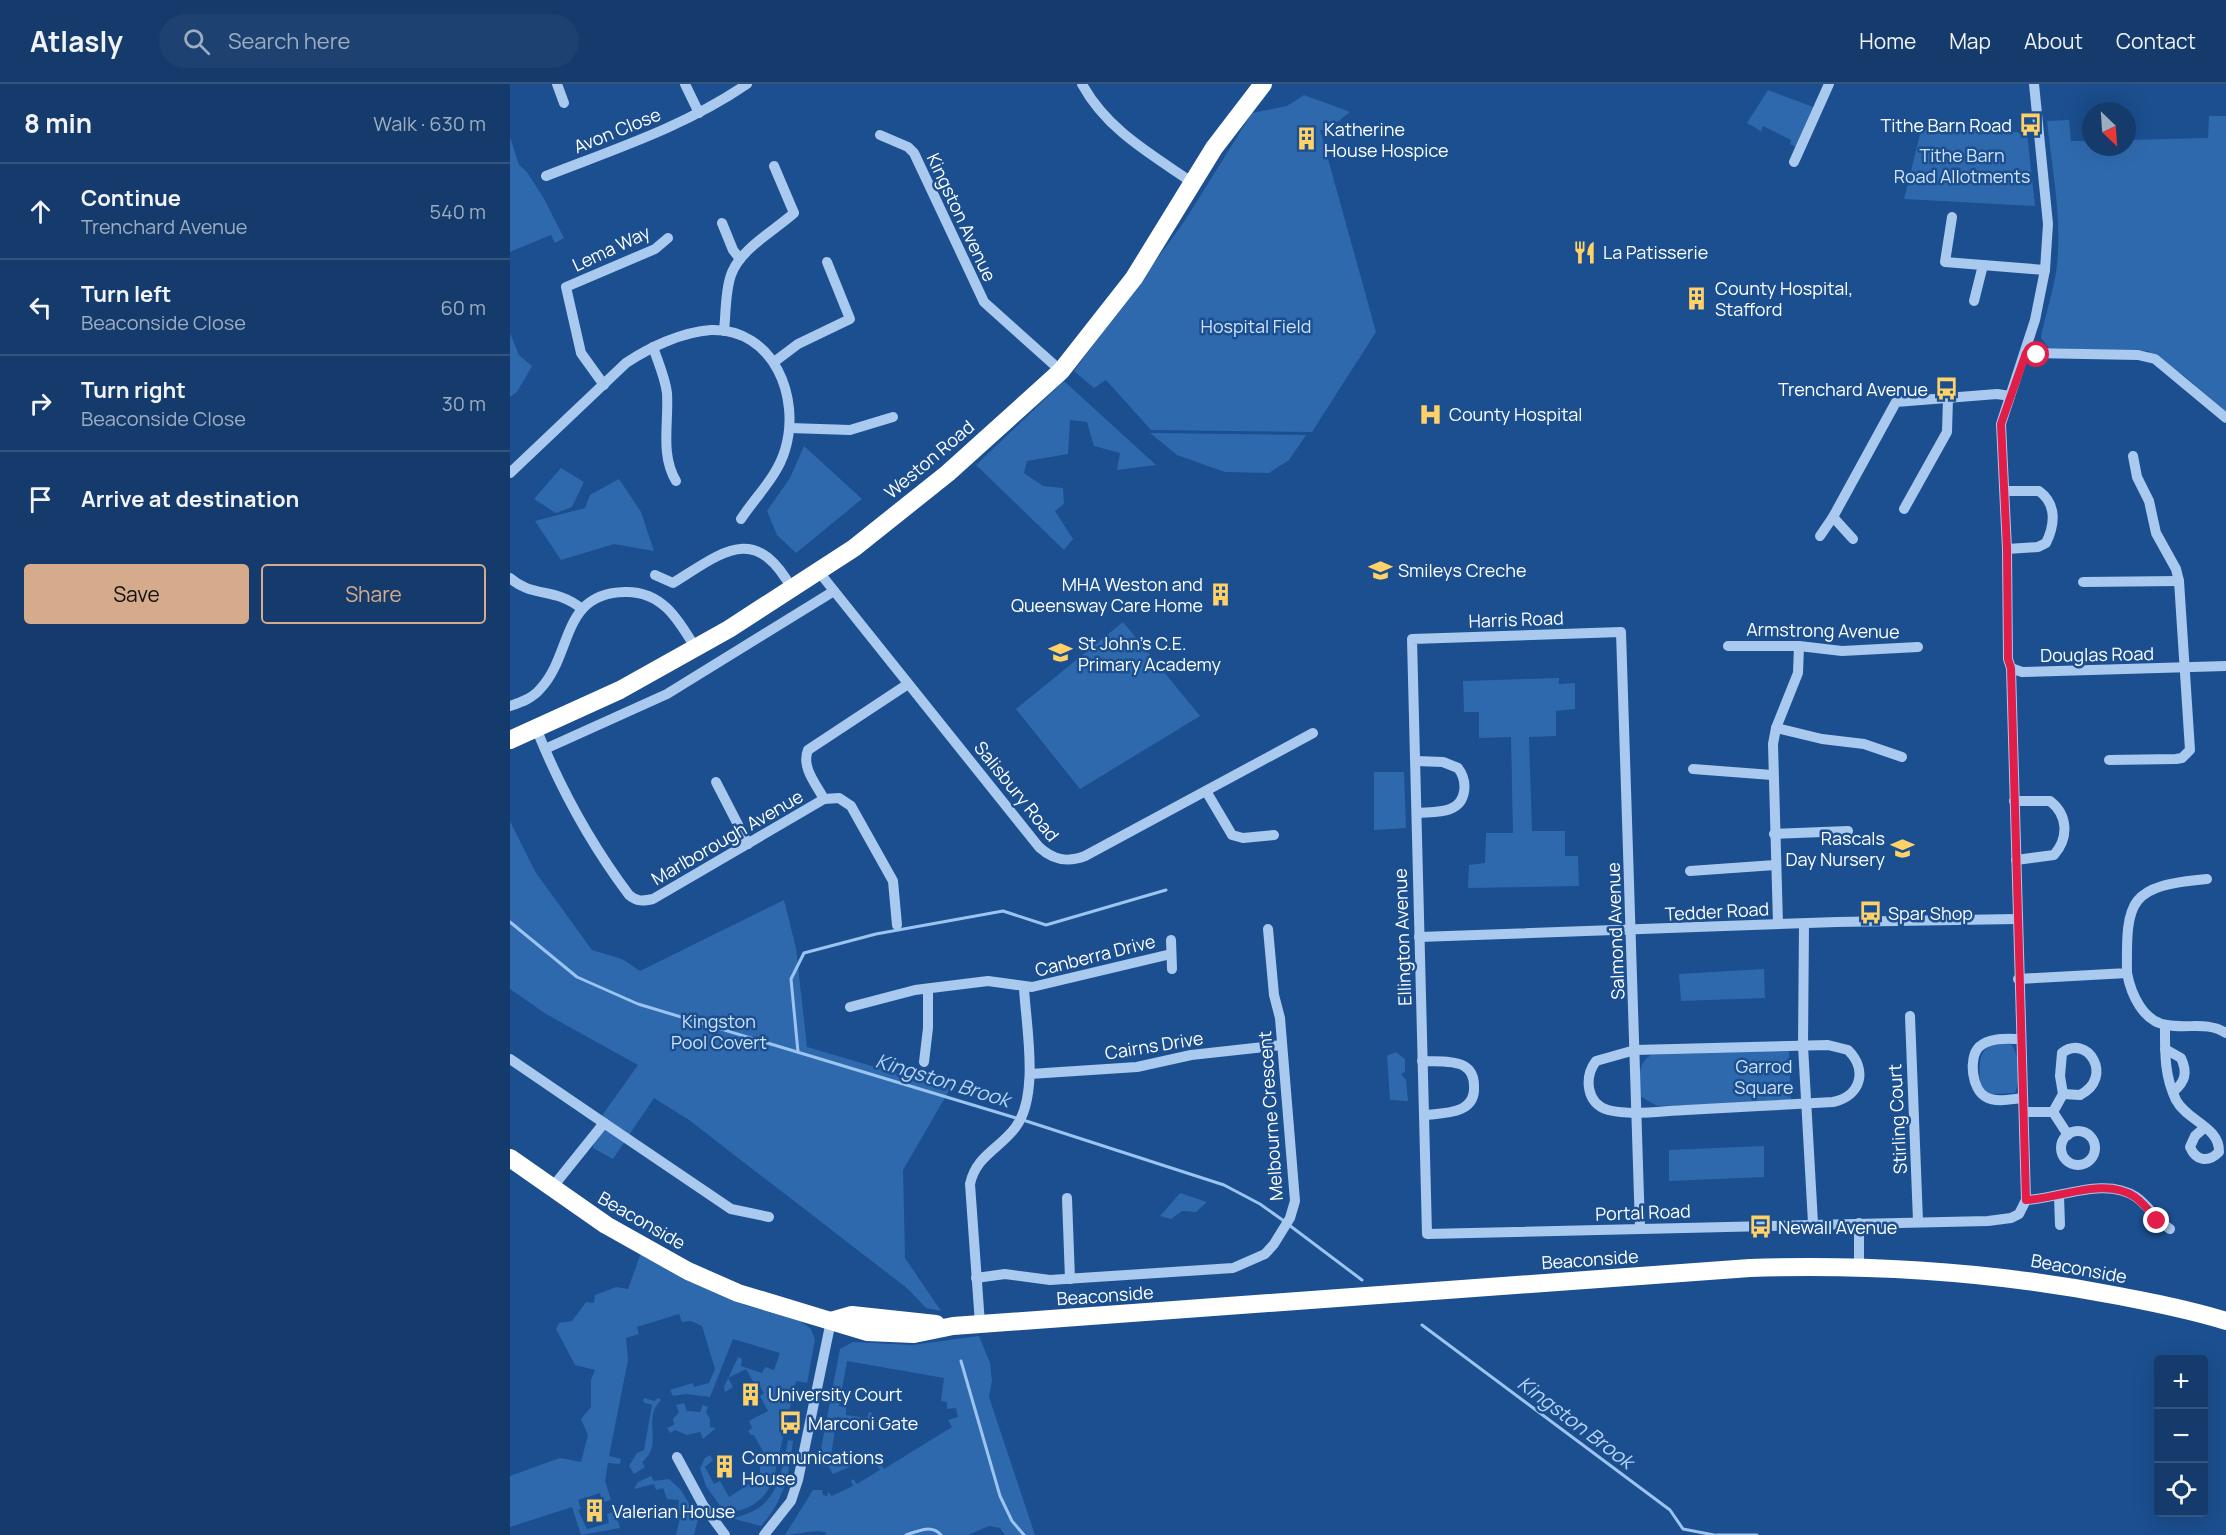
<!DOCTYPE html>
<html lang="en">
<head>
<meta charset="utf-8">
<style>
  body { margin:0; font-family:Manrope,sans-serif; background:#1d4271; color:#f1f3f6 }
  .controls { position:absolute; right:18px; bottom:18px; display:grid; overflow:hidden; border-radius:6px; box-shadow:0 6px 24px #0002 }
  .controls button { width:54px; height:54px; display:grid; place-items:center; padding:0; border:0; border-bottom:2px solid #33557e; background:#143b6b; color:#f1f3f6; font:30px sans-serif }
  .compass { position:absolute; left:1572px; top:18px; width:54px; height:54px; border-radius:50%; background:#143b6b; box-shadow:0 6px 24px #0002; rotate:155deg }
  .stop { position:absolute; width:18px; height:18px; margin:-14px; border:4px solid #e11d48; border-radius:50%; background:#fff }
  .stop.end { background:#e11d48; border-color:#fff; box-shadow:0 2px 6px #0008 }
  .list { margin:0; padding:0; list-style:none }
  h2 { display:flex; justify-content:space-between; align-items:center; height:78px; margin:0; padding:0 24px; font-size:26px }
  h2 small { font-size:20px; font-weight:400; color:#9dadc1 }
  .list li { display:grid; grid-template-columns:39px 1fr auto; gap:18px; align-items:center; box-sizing:border-box; height:96px; padding:0 24px; border-top:2px solid #33557e }
  .list b { display:block; font-size:22px; white-space:nowrap }
  .list p { margin:0; font-size:20px; white-space:nowrap; color:#9dadc1 }
  .list em { font-size:20px; font-style:normal; color:#9dadc1 }
  .actions { display:flex; gap:12px; padding:18px 24px }
  .actions a { flex:1; padding:14px 0; border:2px solid #d6ab8b; border-radius:6px; text-align:center; font-size:21px; color:#d6ab8b }
  .actions .main { background:#d6ab8b; color:#111 }
  .icon { flex:none; width:33px; height:33px; fill:none; stroke:currentColor; stroke-width:2; stroke-linecap:round; stroke-linejoin:round }
  .map { position:relative; flex:none; width:1716px; height:1451px; overflow:hidden }
  header { display:flex; align-items:center; gap:36px; box-sizing:border-box; height:84px; padding:0 30px; background:#143b6b; border-bottom:2px solid #33557e }
  header strong { font-size:28px }
  nav { display:flex; gap:33px; margin-inline-start:auto; font-size:21px }
  .search { width:420px; height:54px; background:#1d4271; display:flex; align-items:center; gap:15px; box-sizing:border-box; padding:0 21px; border-radius:33px; color:#9dadc1; font-size:22px }
  main { display:flex }
  aside { flex:1; background:#143b6b }
  .map>svg:first-child { display:block }
  .green { fill:#2e69ad }
  .lines { fill:none; stroke-linecap:round; stroke-linejoin:round }
  .stream { stroke:#9cc4f0; stroke-width:3 }
  .minor { stroke:#a9c9ee; stroke-width:10 }
  .highway { stroke:#fff; stroke-width:18 }
  .route { stroke:#e11d48; stroke-width:8 }
  .labels { text-anchor:middle; dominant-baseline:central; stroke-width:5; stroke-linejoin:round; paint-order:stroke }
  .poi-label { font-size:18px; fill:#fff; stroke:#1b4f8f; text-anchor:start }
  .street-label { font-size:18px; fill:#fff; stroke:#1b4f8f }
  .park-label { font-size:18px; fill:#cfe3fa; stroke:#1b4f8f }
  .water-label { font-size:20px; font-style:italic; fill:#b5d3f5; stroke:#1b4f8f }
</style>
</head>
<body>
<header>
<strong>Atlasly</strong>
<div class="search"><svg class="icon" aria-label="search" viewBox="0 0 24 24"><circle cx="10" cy="10" r="6"/><path d="M15 15l6 6"/></svg>Search here</div>
<nav><a>Home</a><a>Map</a><a>About</a><a>Contact</a></nav>
</header>
<main>
<aside>
<h2>8 min<small>Walk · 630 m</small></h2>
<ul class="list">
<li><svg class="icon" aria-label="ahead" viewBox="0 0 24 24"><path d="M12 20V5M6 11l6-6 6 6"/></svg><div><b>Continue</b><p>Trenchard Avenue</p></div><em>540 m</em></li>
<li><svg class="icon" aria-label="left" viewBox="0 0 24 24"><path d="M17 20v-9H6M10 6l-5 5 5 5"/></svg><div><b>Turn left</b><p>Beaconside Close</p></div><em>60 m</em></li>
<li><svg class="icon" aria-label="right" viewBox="0 0 24 24"><path d="M7 20v-9h11M14 6l5 5-5 5"/></svg><div><b>Turn right</b><p>Beaconside Close</p></div><em>30 m</em></li>
<li><svg class="icon" aria-label="arrive" viewBox="0 0 24 24"><path d="M6 21V4h12l-3 4 3 4H6"/></svg><div><b>Arrive at destination</b></div></li>
</ul>
<div class="actions"><a class="main">Save</a><a>Share</a></div>
</aside>
<div class="map">
<svg width="1716" height="1451" viewBox="0 0 1716 1451">
  <rect width="100%" height="100%" fill="#1b4f8f"/>
  <!-- green -->
  <g class="green">
    <path d="M1258 6 1303 23 1286 63 1280 60 1281 56 1253 42 1251 47 1237 39Z"/>
    <path d="M794 11 840 28 817 46H810L866 248 802 348 641 346 596 296 584 304 564 287 674 138 742 29 777 22Z"/>
    <path d="M1699 32H1716V328L1673 291 1638 267 1539 264 1531 254C1535 230 1544 207 1547 181 1552 133 1542 85 1537 37L1559 36 1561 57H1581V63H1617V56L1698 54Z"/>
    <path d="M1412 42 1517 49 1525 122 1394 115Z"/>
    <path d="M0 53 9 81 17 88 33 113 54 154 45 159 41 151 0 168Z"/>
    <path d="M0 249 9 271 22 282 7 308 0 313Z"/>
    <path d="M554 297 646 381 607 386 610 369 584 362 577 338 560 336 558 370 517 377 514 389 533 402 553 404 554 420 545 427 563 455 554 466 466 381Z"/>
    <path d="M640 349 796 351 779 376 759 389 715 388 667 371Z"/>
    <path d="M294 362 352 415 286 469 267 451 257 427 280 394Z"/>
    <path d="M51 384 74 398 62 423 46 429 24 415Z"/>
    <path d="M109 395 131 428 144 467 104 460 51 476 25 437 75 424 80 411Z"/>
    <path d="M613 538 690 632 570 705 506 625Z"/>
    <path d="M1049 594V600L1065 599V625L1046 627V652L1019 653 1022 747H1055V772H1068L1069 802 958 804 959 781 975 779 976 749H1003L1001 653 969 654V628H954L953 597Z"/>
    <path d="M864 688H894L896 744 864 746Z"/>
    <path d="M0 737 26 789 82 866 112 875 130 887 274 816 286 864 297 963 440 1005 393 1086 395 1174 431 1227 416 1224 398 1205 179 1036 144 1014 103 1075 83 1064 91 1033 128 981 36 930 0 905Z"/>
    <path d="M1254 885 1255 914 1171 917 1169 890Z"/>
    <path d="M1485 959 1501 960C1510 972 1511 995 1505 1009L1481 1010 1470 1002C1470 984 1466 966 1485 959Z"/>
    <path d="M1279 966 1281 1018 1147 1022 1130 1012C1130 996 1126 980 1141 971Z"/>
    <path d="M886 968 895 975V988L891 990 896 996 898 1017 880 1016 877 972Z"/>
    <path d="M1254 1062V1093L1159 1097V1066Z"/>
    <path d="M670 1109 697 1118 686 1128 672 1127 661 1135 650 1132Z"/>
    <path d="M132 1166 235 1221 290 1237 301 1245 305 1256 297 1299 286 1297 263 1397C252 1419 240 1426 215 1429L196 1402 190 1384 195 1374 200 1371 203 1376 195 1383 204 1400 210 1397 219 1413 250 1393V1377L256 1373 244 1351H241L238 1347 242 1344 239 1337 258 1327 250 1312 254 1309 248 1299 245 1301 236 1285 218 1294 223 1303 215 1308 214 1303 228 1273 232 1275 231 1282 252 1289 255 1283 264 1286 270 1269 223 1255 200 1313 176 1310 163 1312 160 1306 183 1299 184 1303 199 1299 205 1285 192 1242 181 1237 172 1238 169 1230 127 1243 129 1250 116 1254 118 1276 99 1372 111 1375 110 1380 98 1379 95 1397 101 1416 93 1418 90 1409 68 1416 71 1425 68 1426 77 1445 99 1439 97 1430 105 1427 110 1444 71 1451 62 1423 0 1443V1392L50 1374 71 1378 78 1351 71 1335 81 1323V1296L85 1286 65 1281 46 1245 49 1239 62 1237 76 1218 84 1219 85 1211 106 1203 118 1205Z"/>
    <path d="M469 1252 480 1279 482 1297 479 1313 525 1451H495L490 1444 479 1442 458 1451H315L317 1449C306 1444 288 1451 275 1451L303 1406H312L313 1411 317 1412 318 1408 322 1412 343 1402 341 1397 343 1395 347 1400 370 1386 366 1380 370 1378 374 1385 442 1343 438 1336 448 1333 446 1324 437 1325V1318L431 1317 434 1294 337 1277 329 1322 336 1323V1331L357 1334 359 1328 362 1329 360 1339 327 1333 320 1378 342 1382 323 1390 319 1383 312 1382 309 1376 330 1265 343 1258 402 1261Z"/>
    <path d="M134 1314 145 1317 148 1314 151 1316C131 1335 155 1361 132 1378L135 1383 124 1390 119 1382 127 1369 134 1366 142 1321 133 1318Z"/>
    <path d="M174 1319 177 1327 190 1328 193 1321 198 1323 196 1328 200 1335V1343L206 1344 193 1355 190 1348 177 1351 165 1346 160 1349 157 1344 164 1341 163 1335 169 1328 166 1321Z"/>
    <path d="M278 1356 283 1357C279 1391 274 1417 251 1442L221 1434C266 1427 271 1395 278 1356Z"/>
    <path d="M141 1392 144 1397 159 1395 171 1406 188 1435 184 1451H166L171 1430H168L169 1416 157 1415 153 1404 146 1406 144 1400 124 1405 128 1398Z"/>
  </g>
  <g class="lines">
    <!-- stream -->
    <g class="stream">
      <path d="M0 838 67 893 128 920 506 1034"/>
      <path d="M288 968 281 895 294 869 366 850 493 827 536 841 656 806"/>
      <path d="M513 1036 714 1101 750 1120 774 1137"/>
      <path d="M779 1141 852 1196"/>
      <path d="M912 1241 1160 1426 1173 1445 1204 1451"/>
      <path d="M451 1277 490 1412 502 1437 514 1451"/>
      <path d="M396 1451C408 1447 421 1440 431 1451"/>
      <path d="M1206 1451H1247"/>
    </g>
    <!-- minor -->
    <g class="minor">
      <path d="M47 0 54 19"/>
      <path d="M175 0 189 29"/>
      <path d="M572 0C597 46 641 70 683 99"/>
      <path d="M370 51 398 63 404 69 474 218 551 287"/>
      <path d="M1284 78 1319 0"/>
      <path d="M36 92C105 65 176 42 237 0"/>
      <path d="M1442 133 1435 178 1535 186"/>
      <path d="M212 139 223 166 230 175"/>
      <path d="M1464 217 1473 181"/>
      <path d="M214 247C216 229 215 208 221 191 230 165 264 147 284 129L264 82"/>
      <path d="M143 263C148 278 155 293 157 309 159 339 150 370 166 397"/>
      <path d="M1516 269 1628 271 1645 275 1716 334"/>
      <path d="M264 278 288 260 340 235 317 178"/>
      <path d="M94 301 71 269 56 203 145 165 158 154"/>
      <path d="M280 344 340 346 383 333"/>
      <path d="M0 389 116 279C140 263 172 248 201 246 264 244 291 314 275 366 267 393 246 412 231 435"/>
      <path d="M1495 407H1529C1547 420 1545 441 1536 459L1528 463 1497 465"/>
      <path d="M1394 425 1437 348 1438 314"/>
      <path d="M1310 452 1323 433"/>
      <path d="M1343 455 1323 433 1386 318 1487 310 1500 312"/>
      <path d="M309 488 529 763C543 776 557 779 575 772L803 649"/>
      <path d="M145 491 163 499C213 468 245 438 282 505"/>
      <path d="M0 494C22 514 46 503 72 525"/>
      <path d="M1573 498 1669 497"/>
      <path d="M1218 562H1289L1332 567 1408 563"/>
      <path d="M1501 584 1512 588 1716 582"/>
      <path d="M0 622C12 618 23 614 31 604 63 569 51 509 115 508 153 507 169 537 186 565"/>
      <path d="M26 644C50 704 80 759 119 811 127 818 133 817 143 815L314 715C306 700 291 683 298 666L398 600"/>
      <path d="M1266 644 1312 655 1354 660 1392 673"/>
      <path d="M35 665 157 610 324 507"/>
      <path d="M1599 676 1666 675 1672 674 1680 666 1669 497 1666 485 1646 449 1639 417 1627 393 1623 372"/>
      <path d="M906 677 933 678 948 684C958 697 957 719 940 725 930 729 917 728 907 729"/>
      <path d="M1183 685 1262 691"/>
      <path d="M206 698 238 760"/>
      <path d="M696 707 722 751 733 754 764 751"/>
      <path d="M314 715 329 714 341 722 383 797 387 841"/>
      <path d="M1504 717H1540C1558 731 1559 754 1544 771L1506 776"/>
      <path d="M1264 750 1338 747"/>
      <path d="M1180 787 1265 781"/>
      <path d="M1268 840 1263 660 1266 644 1288 589 1289 562"/>
      <path d="M1294 840 1293 962 1303 1139"/>
      <path d="M909 853 1327 838 1506 835"/>
      <path d="M661 856 662 885"/>
      <path d="M1617 889C1621 910 1633 938 1657 941 1678 945 1697 937 1716 949"/>
      <path d="M1508 895 1617 889C1616 815 1619 802 1697 795"/>
      <path d="M340 923 405 906 478 897 522 903 661 870"/>
      <path d="M1400 932 1408 1137"/>
      <path d="M1655 941C1655 968 1654 991 1666 1016 1677 1037 1710 1043 1709 1068 1698 1079 1686 1077 1680 1063L1685 1052 1694 1044"/>
      <path d="M1510 955C1497 955 1480 953 1469 963 1458 974 1462 1006 1476 1013 1486 1019 1502 1015 1513 1014"/>
      <path d="M1318 961 1338 966C1358 986 1351 1012 1323 1018 1274 1021 1225 1023 1176 1026 1151 1027 1122 1032 1098 1026 1076 1020 1074 993 1086 977L1125 966Z"/>
      <path d="M1655 965 1671 974C1678 989 1675 998 1663 1008"/>
      <path d="M0 975 94 1039"/>
      <path d="M912 977C924 978 944 976 954 982 961 986 964 994 964 1002 966 1030 935 1029 915 1031"/>
      <path d="M414 978 418 944V906"/>
      <path d="M520 990 627 983 681 971 772 961"/>
      <path d="M1514 1028H1543"/>
      <path d="M1543 1028 1553 1010 1550 992 1552 969C1577 949 1605 993 1570 1011L1553 1010"/>
      <path d="M1543 1028 1558 1051"/>
      <circle cx="1568" cy="1064" r="17"/>
      <path d="M41 1105 94 1039 221 1125 259 1133"/>
      <path d="M1549 1112 1550 1141"/>
      <path d="M557 1114 560 1195"/>
      <path d="M1516 1116C1549 1115 1595 1092 1626 1113 1639 1122 1646 1136 1660 1145"/>
      <path d="M1130 1144 1111 548 902 555 917 1150 1478 1137 1501 1134 1509 1130 1516 1116 1501 584 1498 575 1497 465 1491 340 1525 236 1535 186 1538 140 1524 0"/>
      <path d="M1349 1183V1139"/>
      <path d="M466 1194 495 1190 540 1196 723 1184 755 1170 764 1160 780 1134 785 1117 770 934 764 911 758 845"/>
      <path d="M470 1240 460 1100C466 1072 489 1065 505 1044 530 1012 516 942 514 904"/>
      <path d="M167 1373 193 1421 215 1451"/>
      <path d="M254 1451 281 1417 288 1396 321 1237"/>
    </g>
    <!-- highway -->
    <g class="highway">
      <path d="M0 656 110 606 219 545 344 464 438 389 551 287 624 194 704 64 753 0"/>
      <path d="M0 1074 96 1141 178 1187 228 1209 357 1248 404 1250 443 1242 1240 1184C1364 1180 1486 1188 1609 1212 1645 1219 1681 1226 1716 1237"/>
      <path d="M321 1237 342 1231 426 1240"/>
    </g>
  </g>
  <g class="lines">
    <!-- route -->
    <path class="route" d="M1527 271 1516 269 1491 340 1497 465 1498 575 1501 584 1516 1116C1549 1115 1595 1092 1625 1113 1634 1119 1641 1129 1647 1137"/>
  </g>
  <!-- icons -->
  <defs>
    <symbol id="bus-bare" viewBox="-9 -9 18 18"><path d="M-5-6H5V4H4V6H2V4H-2V6H-4V4H-5ZM-3.5-4V0h7V-4ZM-3.5 1.2v1.5H-2V1.2ZM2 1.2v1.5H3.5V1.2Z" fill="#ffd166" stroke="#1b4f8f" stroke-width="2.5" paint-order="stroke"/></symbol>
    <symbol id="building-bare" viewBox="-9 -9 18 18"><path d="M-4-6H4V6H1V3H-1V6H-4ZM-2.5-4.3h1.7v1.8h-1.7ZM.8-4.3h1.7v1.8H.8ZM-2.5-1h1.7V.8h-1.7ZM.8-1h1.7V.8H.8Z" fill="#ffd166" stroke="#1b4f8f" stroke-width="2.5" paint-order="stroke"/></symbol>
    <symbol id="restaurant-bare" viewBox="-9 -9 18 18"><path d="M-5-6h1v4h1v-4h1v4h1v-4h1v5L-1.5 .5V6h-2V.5L-5-1ZM5-6V6H3V1.5H1.5Q1.5-4 5-6Z" fill="#ffd166" stroke="#1b4f8f" stroke-width="2.5" paint-order="stroke"/></symbol>
    <symbol id="hospital-bare" viewBox="-9 -9 18 18"><path d="M-5-5h3v3.5h4V-5h3V5h-3V1.5h-4V5h-3Z" fill="#ffd166" stroke="#1b4f8f" stroke-width="2.5" paint-order="stroke"/></symbol>
    <symbol id="school-bare" viewBox="-9 -9 18 18"><path d="M0-5L7-2L0 1L-7-2ZM-4 1L0 2.5L4 1V4Q0 6-4 4Z" fill="#ffd166" stroke="#1b4f8f" stroke-width="2.5" paint-order="stroke"/></symbol>
  </defs>
  <g fill-rule="evenodd">
    <use href="#bus-bare" x="1504" y="24" width="33" height="33"/>
    <use href="#building-bare" x="780" y="38" width="33" height="33"/>
    <use href="#restaurant-bare" x="1058" y="152" width="33" height="33"/>
    <use href="#building-bare" x="1170" y="198" width="33" height="33"/>
    <use href="#bus-bare" x="1420" y="288" width="33" height="33"/>
    <use href="#hospital-bare" x="904" y="314" width="33" height="33"/>
    <use href="#school-bare" x="854" y="470" width="33" height="33"/>
    <use href="#building-bare" x="694" y="494" width="33" height="33"/>
    <use href="#school-bare" x="534" y="552" width="33" height="33"/>
    <use href="#school-bare" x="1376" y="748" width="33" height="33"/>
    <use href="#bus-bare" x="1344" y="812" width="33" height="33"/>
    <use href="#bus-bare" x="1234" y="1126" width="33" height="33"/>
    <use href="#building-bare" x="224" y="1294" width="33" height="33"/>
    <use href="#bus-bare" x="264" y="1322" width="33" height="33"/>
    <use href="#building-bare" x="198" y="1366" width="33" height="33"/>
    <use href="#building-bare" x="68" y="1410" width="33" height="33"/>
  </g>
  <g class="labels">
    <!-- poi labels -->
    <g class="poi-label">
      <text x="1502" y="41" text-anchor="end">Tithe Barn Road</text>
      <text x="814" y="45">Katherine<tspan x="814" dy="21">House Hospice</tspan></text>
      <text x="1093" y="168">La Patisserie</text>
      <text x="1205" y="204">County Hospital,<tspan x="1205" dy="21">Stafford</tspan></text>
      <text x="1418" y="305" text-anchor="end">Trenchard Avenue</text>
      <text x="939" y="330">County Hospital</text>
      <text x="888" y="486">Smileys Creche</text>
      <text x="693" y="500" text-anchor="end">MHA Weston and<tspan x="693" dy="21">Queensway Care Home</tspan></text>
      <text x="568" y="559">St John's C.E.<tspan x="568" dy="21">Primary Academy</tspan></text>
      <text x="1375" y="754" text-anchor="end">Rascals<tspan x="1375" dy="21">Day Nursery</tspan></text>
      <text x="1378" y="829">Spar Shop</text>
      <text x="1268" y="1143">Newall Avenue</text>
      <text x="258" y="1310">University Court</text>
      <text x="298" y="1339">Marconi Gate</text>
      <text x="232" y="1373">Communications<tspan x="232" dy="21">House</tspan></text>
      <text x="102" y="1427">Valerian House</text>
    </g>
    <!-- street labels -->
    <g class="street-label">
      <text transform="translate(107 46) rotate(-22)">Avon Close</text>
      <text transform="translate(452 133) rotate(65)">Kingston Avenue</text>
      <text transform="translate(101 164) rotate(-25)">Lema Way</text>
      <text transform="translate(419 375) rotate(-40)">Weston Road</text>
      <text transform="translate(1006 535) rotate(-2)">Harris Road</text>
      <text transform="translate(1313 546) rotate(1)">Armstrong Avenue</text>
      <text transform="translate(1587 570) rotate(-1)">Douglas Road</text>
      <text transform="translate(507 707) rotate(51)">Salisbury Road</text>
      <text transform="translate(217 753) rotate(-30)">Marlborough Avenue</text>
      <text transform="translate(1207 827) rotate(-3)">Tedder Road</text>
      <text transform="translate(1105 847) rotate(-92)">Salmond Avenue</text>
      <text transform="translate(892 853) rotate(-92)">Ellington Avenue</text>
      <text transform="translate(585 871) rotate(-14)">Canberra Drive</text>
      <text transform="translate(644 961) rotate(-9)">Cairns Drive</text>
      <text transform="translate(760 1032) rotate(-94)">Melbourne Crescent</text>
      <text transform="translate(1387 1035) rotate(-93)">Stirling Court</text>
      <text transform="translate(1133 1128) rotate(-2)">Portal Road</text>
      <text transform="translate(132 1136) rotate(30)">Beaconside</text>
      <text transform="translate(1080 1175) rotate(-4)">Beaconside</text>
      <text transform="translate(1569 1184) rotate(10)">Beaconside</text>
      <text transform="translate(595 1211) rotate(-4)">Beaconside</text>
    </g>
    <!-- park labels -->
    <g class="park-label">
      <text x="1452" y="71">Tithe Barn<tspan x="1452" dy="21">Road Allotments</tspan></text>
      <text x="746" y="242">Hospital Field</text>
      <text x="209" y="937">Kingston<tspan x="209" dy="21">Pool Covert</tspan></text>
      <text x="1254" y="982">Garrod<tspan x="1254" dy="21">Square</tspan></text>
    </g>
    <!-- water labels -->
    <g class="water-label">
      <text transform="translate(433 996) rotate(17)">Kingston Brook</text>
      <text transform="translate(1066 1338) rotate(37)">Kingston Brook</text>
    </g>
  </g>
</svg>
<div class="controls">
<button>+</button>
<button>−</button>
<button><svg class="icon" aria-label="locate" viewBox="0 0 24 24"><circle cx="12" cy="12" r="6"/><path d="M12 2v4M12 18v4M2 12h4M18 12h4"/></svg></button>
</div>
<svg class="compass" viewBox="-18 -18 36 36"><path d="M0-13l5 13h-10z" fill="#e53935"/><path d="M0 13l5-13h-10z" fill="#9dadc1"/></svg>
<div class="stop" style="left:1527px;top:271px"></div>
<div class="stop end" style="left:1647px;top:1137px"></div>
</div>
</main>
</body>
</html>
